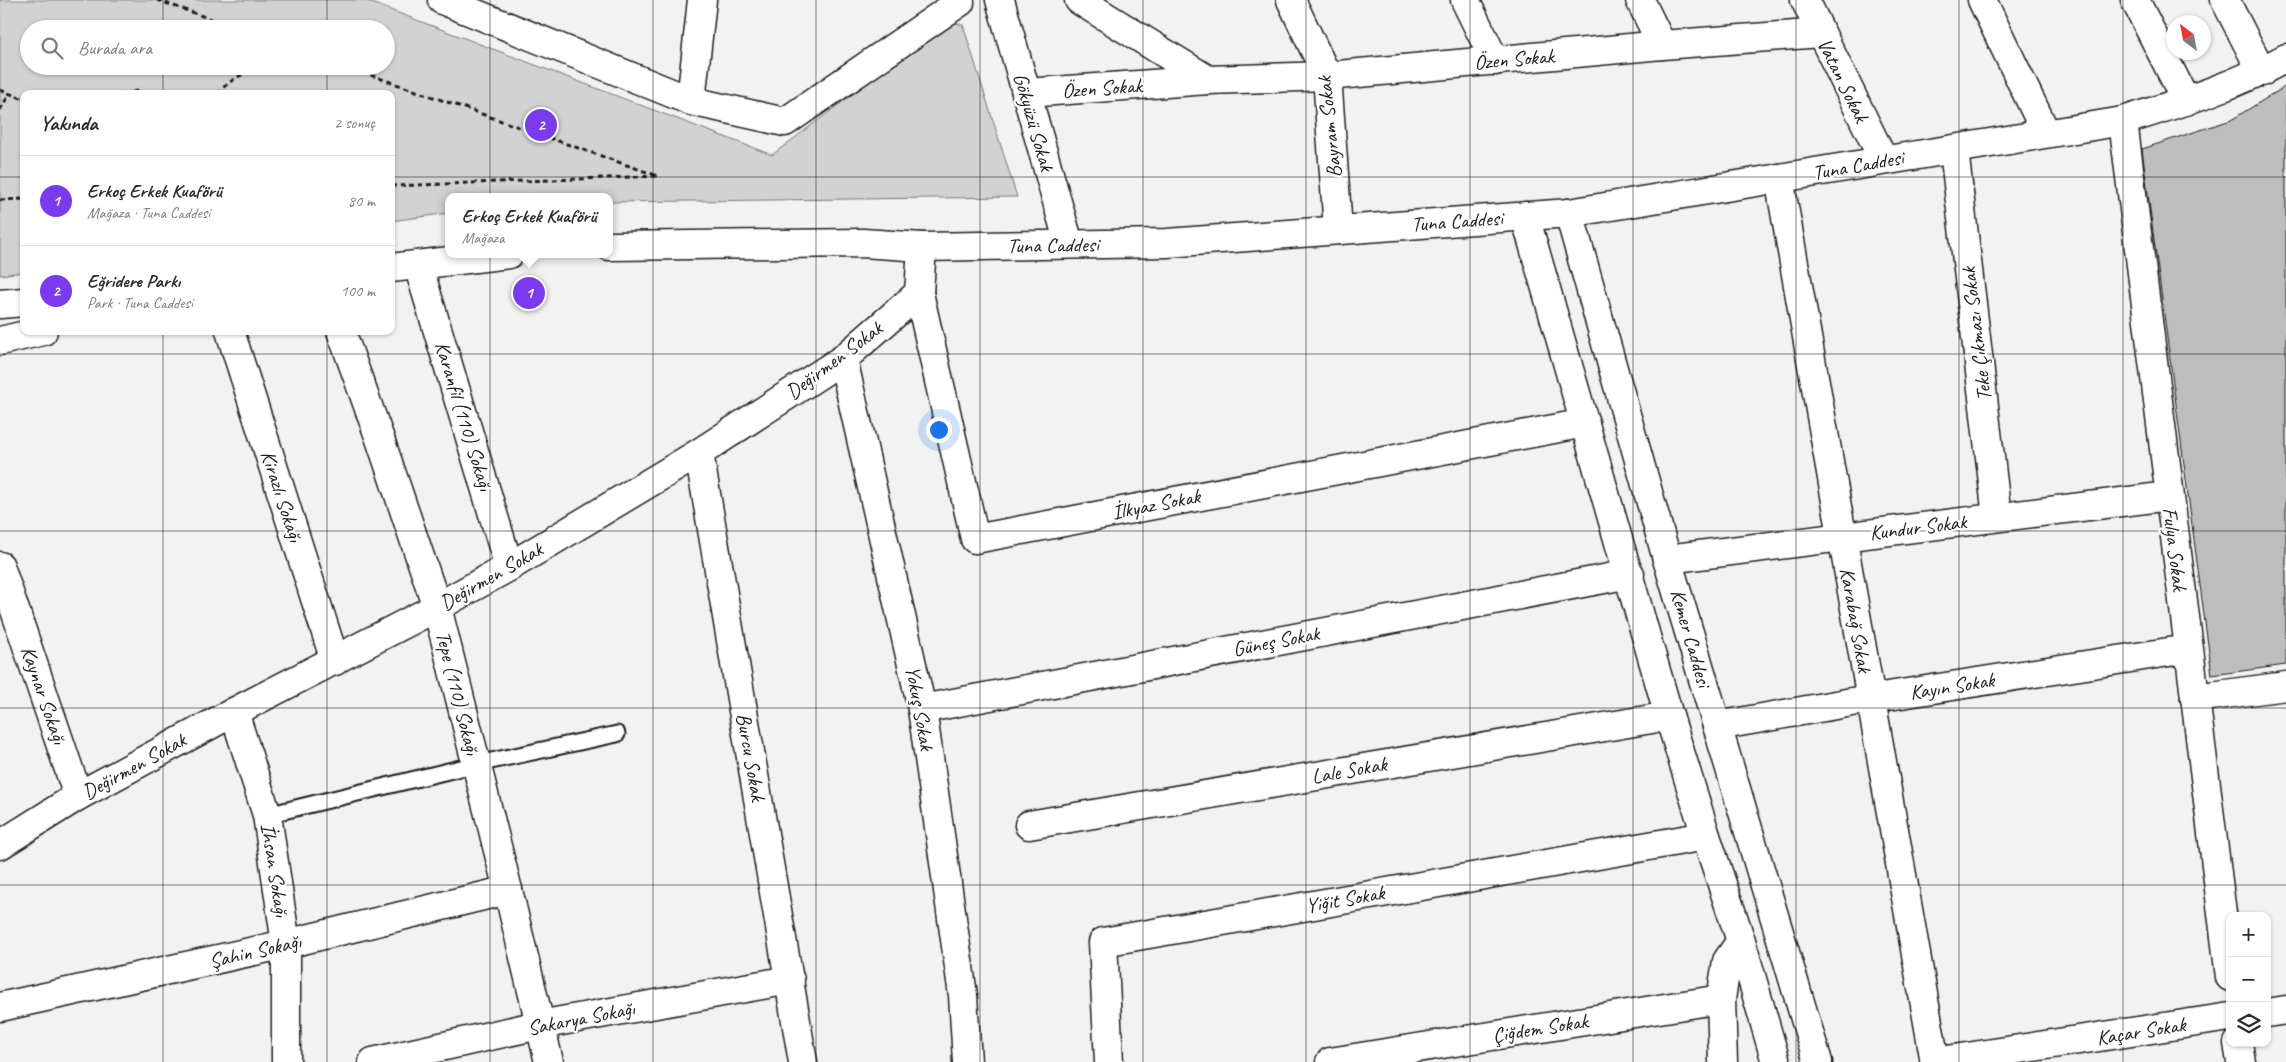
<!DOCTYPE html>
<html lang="tr">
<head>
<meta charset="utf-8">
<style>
  body { margin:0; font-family:Caveat,sans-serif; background:#f7f7f7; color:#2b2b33 }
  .controls { position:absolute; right:15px; bottom:15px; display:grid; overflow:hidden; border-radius:10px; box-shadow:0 1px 4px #0004 }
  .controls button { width:45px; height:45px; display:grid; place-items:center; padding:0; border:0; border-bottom:1px solid #e1e1e2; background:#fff; color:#2b2b33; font:25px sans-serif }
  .compass { position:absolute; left:2166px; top:15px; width:45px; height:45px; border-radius:50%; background:#fff; box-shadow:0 1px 4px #0004; rotate:328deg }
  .you { position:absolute; left:938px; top:429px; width:18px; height:18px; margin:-12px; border:4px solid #fff; border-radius:50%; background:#1a73e8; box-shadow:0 0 0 8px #1a73e833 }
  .badge { display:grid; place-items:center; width:32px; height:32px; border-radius:50%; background:#7c3aed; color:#fff; font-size:16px; font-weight:700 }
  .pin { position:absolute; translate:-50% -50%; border:2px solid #fff; box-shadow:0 1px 5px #0006 }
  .popup { position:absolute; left:445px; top:193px; width:168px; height:65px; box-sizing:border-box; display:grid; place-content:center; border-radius:10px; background:#fff; filter:drop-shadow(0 1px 4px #0005); font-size:16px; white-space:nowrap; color:#7c7c81 }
  .popup b { font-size:19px; color:#2b2b33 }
  .popup::after { content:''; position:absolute; left:50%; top:100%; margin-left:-10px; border:10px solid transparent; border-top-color:#fff }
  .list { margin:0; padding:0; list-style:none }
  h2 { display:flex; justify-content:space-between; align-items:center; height:65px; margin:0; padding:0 20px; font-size:21px }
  h2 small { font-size:16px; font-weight:400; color:#7c7c81 }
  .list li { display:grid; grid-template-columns:32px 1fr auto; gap:15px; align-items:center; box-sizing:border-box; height:90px; padding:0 20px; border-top:1px solid #e1e1e2 }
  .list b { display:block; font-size:19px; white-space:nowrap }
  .list p { margin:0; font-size:16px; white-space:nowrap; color:#7c7c81 }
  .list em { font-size:16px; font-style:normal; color:#7c7c81 }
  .icon { flex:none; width:28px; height:28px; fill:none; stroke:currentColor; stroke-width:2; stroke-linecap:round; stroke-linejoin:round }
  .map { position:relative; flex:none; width:2286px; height:1062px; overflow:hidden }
  .search { position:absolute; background:#fff; box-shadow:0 1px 4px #0004; left:20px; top:20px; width:375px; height:55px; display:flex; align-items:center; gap:12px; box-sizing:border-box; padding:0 18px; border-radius:28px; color:#7c7c81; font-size:19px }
  .panel { position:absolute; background:#fff; box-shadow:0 1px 4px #0004; left:20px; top:90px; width:375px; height:245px; border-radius:10px }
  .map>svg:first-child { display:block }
  .green { fill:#d2d2d2; stroke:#777; fill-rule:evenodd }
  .building { fill:#bdbdbd; stroke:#1c1c1c }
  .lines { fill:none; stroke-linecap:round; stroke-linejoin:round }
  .lane-casing { stroke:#1c1c1c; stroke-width:19 }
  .street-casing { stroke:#1c1c1c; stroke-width:31 }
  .secondary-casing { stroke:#1c1c1c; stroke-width:31 }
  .path { stroke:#1c1c1c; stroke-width:3; stroke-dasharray:5 4; stroke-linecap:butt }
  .lane { stroke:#fff; stroke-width:15 }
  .street { stroke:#fff; stroke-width:28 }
  .secondary { stroke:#fff; stroke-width:28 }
  .grid { fill:none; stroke:#1c1c1c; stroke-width:1; stroke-opacity:0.55 }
  .labels { text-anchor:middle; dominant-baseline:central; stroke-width:4.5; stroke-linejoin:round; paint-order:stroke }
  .street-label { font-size:21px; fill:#1c1c1c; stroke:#fff }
</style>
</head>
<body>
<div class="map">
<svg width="2286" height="1062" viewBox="0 0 2286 1062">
  <rect width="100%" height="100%" fill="#f2f2f2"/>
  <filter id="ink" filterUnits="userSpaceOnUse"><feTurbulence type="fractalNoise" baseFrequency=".02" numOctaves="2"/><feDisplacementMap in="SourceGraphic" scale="10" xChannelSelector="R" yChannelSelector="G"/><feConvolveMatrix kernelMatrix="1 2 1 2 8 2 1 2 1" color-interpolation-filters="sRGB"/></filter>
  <g filter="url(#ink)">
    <!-- green -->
    <path class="green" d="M0 0H364L772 155 950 21 963 25 1017 197 609 202V197H449V213L391 221V94H24V272L0 275ZM29 29H386V66H29Z"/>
    <!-- building -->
    <path class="building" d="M2286 86V665L2212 675 2142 149 2231 120Z"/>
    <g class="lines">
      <defs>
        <path id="lane" d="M267 815 477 764 617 734"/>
        <g id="street">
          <path d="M442 0 691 101 785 122 960 2 959 0"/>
          <path d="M1000 0 1069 244"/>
          <path d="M1079 0 1208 80 1327 76 1662 45 1821 33"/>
          <path d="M1291 0 1327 76 1338 230"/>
          <path d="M1465 0 1495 61"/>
          <path d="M1640 0 1662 45"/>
          <path d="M1805 0 1883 159"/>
          <path d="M1982 0 2046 133"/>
          <path d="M2135 0 2186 101"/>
          <path d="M2225 0 2262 72"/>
          <path d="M1026 93 1208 80"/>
          <path d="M691 101 702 0"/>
          <path d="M2123 121 2230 977"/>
          <path d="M1954 150 1997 517"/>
          <path d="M1779 178 1935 1062"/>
          <path d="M418 265 509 567"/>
          <path d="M919 293 975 539 1585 423"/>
          <path d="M230 331 335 661"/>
          <path d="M341 331 380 439 437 607 508 890 549 1062"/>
          <path d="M843 359 922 709 963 995 967 1062"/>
          <path d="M699 453 803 1062"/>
          <path d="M1667 559 2169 496"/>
          <path d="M0 566 78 796"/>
          <path d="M2195 698 2286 686"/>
          <path d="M922 709 1630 574"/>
          <path d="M234 712 267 815 286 944V1062"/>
          <path d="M1717 726 1869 699 2188 649"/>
          <path d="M1029 825 1669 716"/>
          <path d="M0 845 78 796 234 712 437 607 509 567 699 453 843 359 919 293 922 247"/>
          <path d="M0 1007 286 944 508 890"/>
          <path d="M2267 1013 2286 1010"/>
          <path d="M2238 1043 2241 1062"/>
          <path d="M373 1062 539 1025 790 980"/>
          <path d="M1109 1062 1103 942 1706 836"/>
          <path d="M1330 1062 1721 999"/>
          <path d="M1723 1062 1721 999 1727 961 1741 941"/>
          <path d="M1934 1062 2230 1017"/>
        </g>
        <g id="secondary">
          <path d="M1569 213 1667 559 1818 1062"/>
          <path d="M1525 216 1669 716 1706 836 1741 941 1776 1062"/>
          <path d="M609 246 863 243 922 247 1167 243 1569 213 2123 121C2179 103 2235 86 2286 58"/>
          <path d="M391 268 509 254"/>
          <path d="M0 304 24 302"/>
          <path d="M0 341 43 331"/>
        </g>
      </defs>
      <!-- lane casing -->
      <use href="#lane" class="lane-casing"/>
      <!-- street casing -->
      <use href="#street" class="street-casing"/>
      <!-- secondary casing -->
      <use href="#secondary" class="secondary-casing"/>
      <!-- path -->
      <g class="path">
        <path d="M157 0 239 29"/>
        <path d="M345 66 658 176 391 186"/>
        <path d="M0 90 24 99"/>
        <path d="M124 94 137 91 148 94"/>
        <path d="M217 94C238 71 254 70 283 66"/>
        <path d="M0 110 10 93"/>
        <path d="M0 200 24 199"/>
      </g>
      <!-- lane -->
      <use href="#lane" class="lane"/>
      <!-- street -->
      <use href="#street" class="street"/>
      <!-- secondary -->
      <use href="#secondary" class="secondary"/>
    </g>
  </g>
  <!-- grid -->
  <path class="grid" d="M163 0V29M327 0V29M490 0V1062M653 0V1062M816 0V1062M980 0V1062M1143 0V1062M1306 0V1062M1470 0V1062M1633 0V1062M1796 0V1062M1959 0V1062M2123 0V1062M163 66V94M327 66V94M0 177H24M391 177H2286M163 331V1062M327 331V1062M0 354H2286M0 531H2286M0 708H2286M0 885H2286"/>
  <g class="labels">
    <!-- street labels -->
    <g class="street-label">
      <text transform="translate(1514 59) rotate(-5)">Özen Sokak</text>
      <text transform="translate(1843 80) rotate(64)">Vatan Sokak</text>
      <text transform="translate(1102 88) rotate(-4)">Özen Sokak</text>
      <text transform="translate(1034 122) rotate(74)">Gökyüzü Sokak</text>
      <text transform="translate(1329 127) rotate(-96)">Bayram Sokak</text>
      <text transform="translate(1858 165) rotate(-10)">Tuna Caddesi</text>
      <text transform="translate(1457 221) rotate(-4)">Tuna Caddesi</text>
      <text transform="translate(1053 245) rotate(-1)">Tuna Caddesi</text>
      <text transform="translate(1976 334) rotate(-97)">Teke Çıkmazı Sokak</text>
      <text transform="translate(834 360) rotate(-37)">Değirmen Sokak</text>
      <text transform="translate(464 416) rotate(73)">Karanfil (110) Sokağı</text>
      <text transform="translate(282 496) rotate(72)">Kirazlı Sokağı</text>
      <text transform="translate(1156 504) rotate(-11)">İlkyaz Sokak</text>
      <text transform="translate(1918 527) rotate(-7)">Kundur Sokak</text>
      <text transform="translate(2175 549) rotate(83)">Fulya Sokak</text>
      <text transform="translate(491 576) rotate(-30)">Değirmen Sokak</text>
      <text transform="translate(1856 620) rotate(80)">Karabağ Sokak</text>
      <text transform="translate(1691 638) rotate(74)">Kemer Caddesi</text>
      <text transform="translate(1276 641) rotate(-11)">Güneş Sokak</text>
      <text transform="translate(1952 686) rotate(-9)">Kayın Sokak</text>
      <text transform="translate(458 693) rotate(76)">Tepe (110) Sokağı</text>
      <text transform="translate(44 695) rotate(71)">Kaynar Sokağı</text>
      <text transform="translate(920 708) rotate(80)">Yokuş Sokak</text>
      <text transform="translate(751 757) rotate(80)">Burcu Sokak</text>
      <text transform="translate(134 766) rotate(-29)">Değirmen Sokak</text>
      <text transform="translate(1349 770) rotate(-10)">Lale Sokak</text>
      <text transform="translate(275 870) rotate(81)">İhsan Sokağı</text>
      <text transform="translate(1345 899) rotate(-10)">Yiğit Sokak</text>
      <text transform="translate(255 951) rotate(-13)">Şahin Sokağı</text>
      <text transform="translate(581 1018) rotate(-11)">Sakarya Sokağı</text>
      <text transform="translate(1540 1028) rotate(-9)">Çiğdem Sokak</text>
      <text transform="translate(2141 1031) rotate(-9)">Kaçar Sokak</text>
    </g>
  </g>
</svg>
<div class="controls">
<button>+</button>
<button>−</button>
<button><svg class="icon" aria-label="layers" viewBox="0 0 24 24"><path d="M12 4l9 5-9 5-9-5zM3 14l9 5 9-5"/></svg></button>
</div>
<svg class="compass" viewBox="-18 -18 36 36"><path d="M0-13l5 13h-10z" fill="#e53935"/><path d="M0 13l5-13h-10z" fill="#7c7c81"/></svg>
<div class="you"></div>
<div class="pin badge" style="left:529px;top:293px">1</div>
<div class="popup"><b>Erkoç Erkek Kuaförü</b>Mağaza</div>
<div class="pin badge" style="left:541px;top:125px">2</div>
<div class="search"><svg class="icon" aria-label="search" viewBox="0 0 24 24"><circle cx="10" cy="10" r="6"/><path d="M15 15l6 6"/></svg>Burada ara</div>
<section class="panel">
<h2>Yakında<small>2 sonuç</small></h2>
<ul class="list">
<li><span class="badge">1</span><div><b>Erkoç Erkek Kuaförü</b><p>Mağaza · Tuna Caddesi</p></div><em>80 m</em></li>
<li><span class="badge">2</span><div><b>Eğridere Parkı</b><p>Park · Tuna Caddesi</p></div><em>100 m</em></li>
</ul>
</section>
</div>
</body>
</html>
